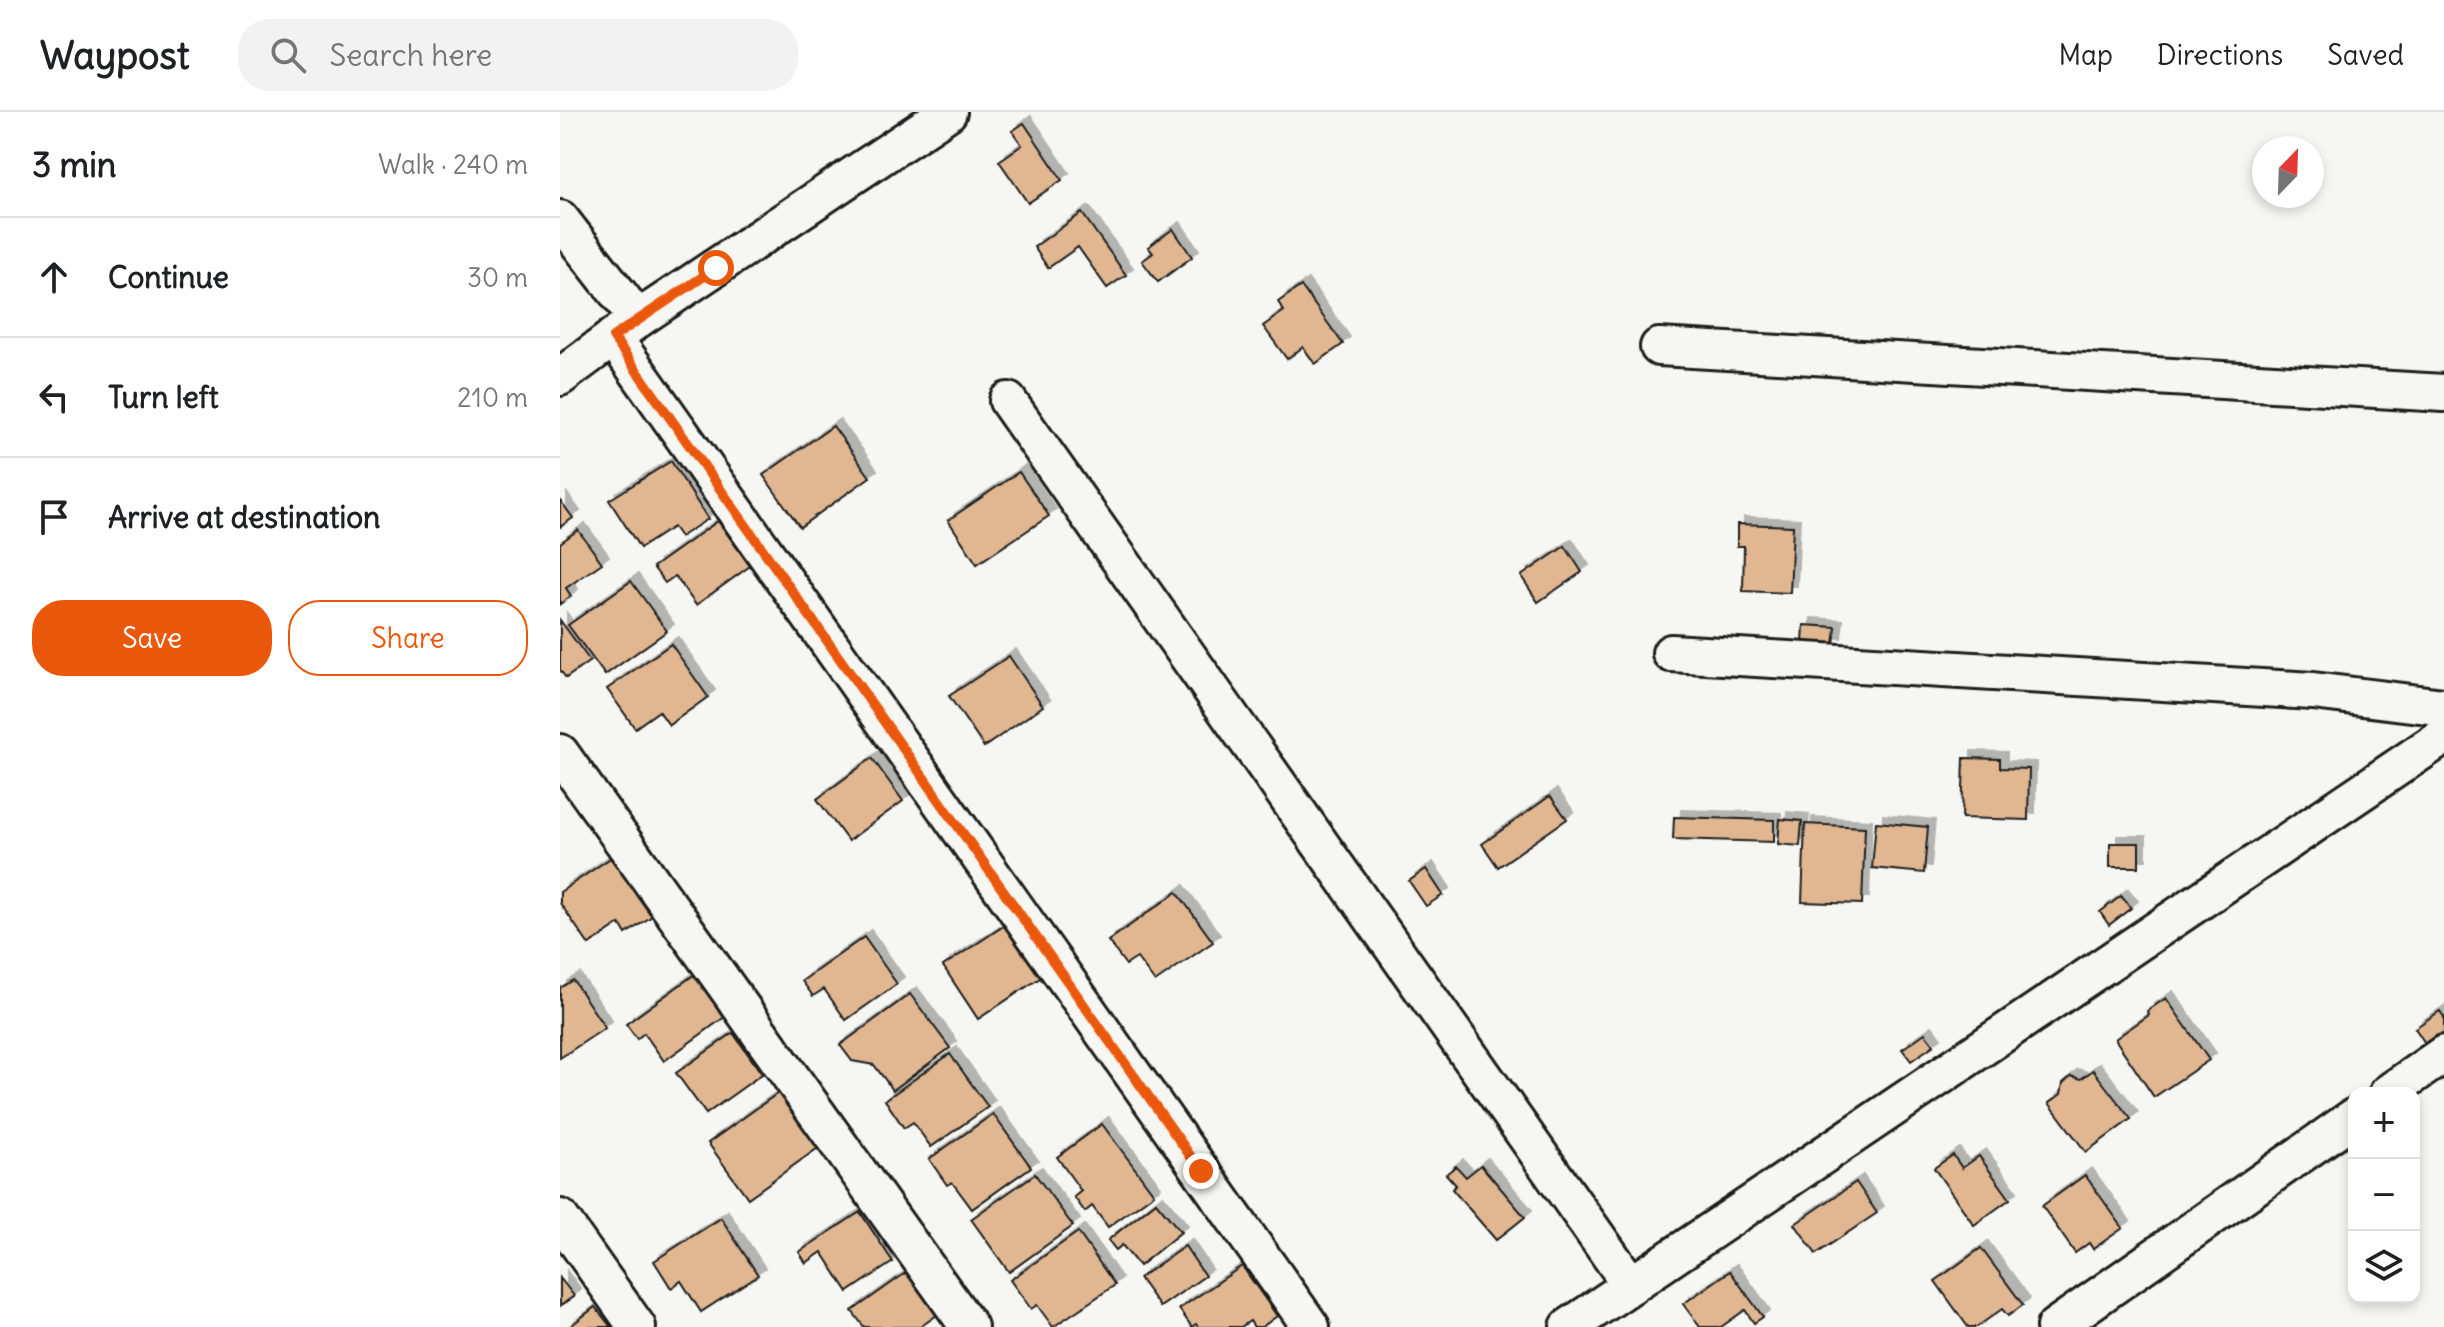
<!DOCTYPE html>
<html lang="en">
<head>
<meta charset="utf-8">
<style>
  body { margin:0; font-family:Delius,sans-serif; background:#f2f2f2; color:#202124 }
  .controls { position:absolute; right:24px; bottom:24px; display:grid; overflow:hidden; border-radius:16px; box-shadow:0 4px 12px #0003 }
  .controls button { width:72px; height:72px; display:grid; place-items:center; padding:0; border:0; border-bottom:2px solid #e0e0e0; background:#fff; color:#202124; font:40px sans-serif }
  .compass { position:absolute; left:1692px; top:24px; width:72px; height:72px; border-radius:50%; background:#fff; box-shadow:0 4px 12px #0003; rotate:23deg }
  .stop { position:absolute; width:24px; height:24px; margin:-18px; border:6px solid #ea580c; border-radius:50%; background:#fff }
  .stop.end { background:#ea580c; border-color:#fff; box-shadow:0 2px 8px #0008 }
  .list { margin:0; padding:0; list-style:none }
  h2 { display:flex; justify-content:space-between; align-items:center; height:104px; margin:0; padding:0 32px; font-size:34px }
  h2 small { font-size:26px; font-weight:400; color:#757577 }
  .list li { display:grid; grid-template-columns:52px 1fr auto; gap:24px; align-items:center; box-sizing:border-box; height:120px; padding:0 32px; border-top:2px solid #e0e0e0 }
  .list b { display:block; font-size:30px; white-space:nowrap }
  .list em { font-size:26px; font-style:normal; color:#757577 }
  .actions { display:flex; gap:16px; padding:24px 32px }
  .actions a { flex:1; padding:18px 0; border:2px solid #ea580c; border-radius:32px; text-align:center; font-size:28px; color:#ea580c }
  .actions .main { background:#ea580c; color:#fff }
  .icon { flex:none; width:44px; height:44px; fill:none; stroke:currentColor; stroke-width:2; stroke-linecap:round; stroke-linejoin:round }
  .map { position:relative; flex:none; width:1884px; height:1215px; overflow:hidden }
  header { display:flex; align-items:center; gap:48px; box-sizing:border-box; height:112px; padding:0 40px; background:#fff; border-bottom:2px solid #e0e0e0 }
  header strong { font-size:38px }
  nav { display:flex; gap:44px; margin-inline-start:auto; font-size:28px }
  .search { width:560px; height:72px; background:#f2f2f2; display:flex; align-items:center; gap:20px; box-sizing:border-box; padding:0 28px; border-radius:32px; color:#757577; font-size:30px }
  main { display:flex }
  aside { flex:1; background:#fff }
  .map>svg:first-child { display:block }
  .building { fill:#e0b791; stroke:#1c1c1c; stroke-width:2; filter:url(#shadow) }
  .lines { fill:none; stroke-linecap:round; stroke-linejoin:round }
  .minor-casing { stroke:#1c1c1c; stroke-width:42 }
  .minor { stroke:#f6f6f2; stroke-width:36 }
  .route { stroke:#ea580c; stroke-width:10 }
</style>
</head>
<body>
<header>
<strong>Waypost</strong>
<div class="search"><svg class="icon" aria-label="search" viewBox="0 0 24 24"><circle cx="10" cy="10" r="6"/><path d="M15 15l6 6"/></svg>Search here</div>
<nav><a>Map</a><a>Directions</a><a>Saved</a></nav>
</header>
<main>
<aside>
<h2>3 min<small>Walk · 240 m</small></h2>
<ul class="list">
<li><svg class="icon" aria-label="ahead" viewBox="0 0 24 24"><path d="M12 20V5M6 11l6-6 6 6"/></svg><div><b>Continue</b></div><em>30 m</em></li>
<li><svg class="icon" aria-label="left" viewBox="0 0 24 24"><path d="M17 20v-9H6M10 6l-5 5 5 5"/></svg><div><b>Turn left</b></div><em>210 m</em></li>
<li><svg class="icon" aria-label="arrive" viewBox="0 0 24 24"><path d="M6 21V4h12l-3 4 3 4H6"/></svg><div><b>Arrive at destination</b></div></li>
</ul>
<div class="actions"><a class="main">Save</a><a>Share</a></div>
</aside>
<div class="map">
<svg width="1884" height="1215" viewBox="0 0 1884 1215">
  <defs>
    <filter id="shadow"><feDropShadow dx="7" dy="-7" stdDeviation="0" flood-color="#0004"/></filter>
  </defs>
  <rect width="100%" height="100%" fill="#f6f6f2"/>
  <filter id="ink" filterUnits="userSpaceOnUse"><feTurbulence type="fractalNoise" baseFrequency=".0125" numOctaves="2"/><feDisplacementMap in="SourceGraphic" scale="16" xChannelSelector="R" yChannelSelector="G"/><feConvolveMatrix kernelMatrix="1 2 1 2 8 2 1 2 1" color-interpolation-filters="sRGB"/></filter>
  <g filter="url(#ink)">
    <!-- building -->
    <g class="building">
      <path d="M464 11 502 68 468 91 439 49 462 33 452 19Z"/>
      <path d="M522 101 566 163 547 176 518 135 488 156 474 135Z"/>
      <path d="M613 117 632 145 598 170 582 149 593 141 588 135Z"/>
      <path d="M741 174 783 232 755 252 743 235 727 247 703 214 724 199 718 190Z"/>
      <path d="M273 314 310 365 240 415 203 363Z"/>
      <path d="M111 349 148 407 120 425 113 415 80 436 49 388Z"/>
      <path d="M459 360 489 404 417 452 388 408Z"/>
      <path d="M0 388 13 406 0 415Z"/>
      <path d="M158 409 190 454 136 493 115 464 105 471 93 455Z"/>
      <path d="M1177 412 1233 414 1230 481 1183 479 1184 434H1177Z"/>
      <path d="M18 418 42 451 6 476 11 484 0 492V431Z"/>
      <path d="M1005 434 1022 460 978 490 961 464Z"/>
      <path d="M71 469 107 519 45 563 8 513Z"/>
      <path d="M0 508 30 549 6 566 0 558Z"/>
      <path d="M1244 513 1276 515 1274 533 1243 531Z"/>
      <path d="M111 532 148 585 109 613 99 599 75 616 47 577Z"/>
      <path d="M449 544 483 594 424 635 389 584Z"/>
      <path d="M312 646 343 689 288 729 257 687Z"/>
      <path d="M1404 646 1440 647V656L1469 657 1468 708 1402 706Z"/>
      <path d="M990 684 1007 707 938 755 922 732Z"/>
      <path d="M1114 705 1214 708V730L1113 727Z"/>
      <path d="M1220 707 1242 709 1240 734 1218 732Z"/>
      <path d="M1316 710 1368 715 1364 761 1312 756Z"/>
      <path d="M1245 712 1305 715 1302 792 1242 790Z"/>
      <rect x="1550" y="731" width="29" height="24"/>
      <path d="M52 745 92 804 66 822 60 812 29 833 0 791V780Z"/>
      <path d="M866 757 883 783 866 794 849 769Z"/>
      <path d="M617 780 653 830 595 870 577 846 566 853 548 829Z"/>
      <path d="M1561 784 1571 796 1549 813 1540 800Z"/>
      <path d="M451 809 486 862 418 907 383 854Z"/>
      <path d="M304 825 337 872 286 908 264 877 253 884 242 869Z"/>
      <path d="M135 862 166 904 104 949 84 921 77 927 66 912Z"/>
      <path d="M13 868 45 916 0 946V876Z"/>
      <path d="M350 882 390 936 333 978 314 953 292 949 280 933Z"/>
      <path d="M1606 886 1649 948 1594 985 1555 927 1589 903 1587 899Z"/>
      <path d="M1880 899 1884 905V939L1874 945 1855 916Z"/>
      <path d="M173 921 202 962 146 1002 116 961Z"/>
      <path d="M1365 921 1374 933 1351 949 1342 937Z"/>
      <path d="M390 942 428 995 371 1035 353 1010 344 1016 325 988Z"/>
      <path d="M1533 958 1571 1007 1526 1040 1489 991 1501 982 1503 971 1511 964 1521 967Z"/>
      <path d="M225 976 265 1031 188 1086 148 1031Z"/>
      <path d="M433 1002 471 1055 412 1097 392 1070 387 1073 369 1047Z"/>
      <path d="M542 1012 594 1082 548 1115 532 1094 525 1100 514 1085 521 1079 497 1045Z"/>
      <path d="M1393 1043 1402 1056 1419 1044 1450 1087 1414 1113 1374 1056Z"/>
      <path d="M921 1053 965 1105 936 1128 892 1077 896 1073 886 1062 896 1054 906 1065Z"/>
      <path d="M475 1062 513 1114 449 1160 411 1107Z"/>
      <path d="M1525 1063 1563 1116 1533 1137 1529 1131 1515 1141 1482 1094Z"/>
      <path d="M1296 1070 1317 1101 1256 1142 1235 1112Z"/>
      <path d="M596 1090 621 1120 579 1154 562 1133 556 1138 548 1128Z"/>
      <path d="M300 1100 333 1150 288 1180 262 1140 246 1151 239 1140Z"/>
      <path d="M161 1106 198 1163 141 1200 121 1169 111 1176 94 1149Z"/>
      <path d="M518 1120 555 1173 493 1215 477 1193 471 1197 450 1168Z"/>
      <path d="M625 1134 645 1164 600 1195 579 1166Z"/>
      <path d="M1421 1136 1463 1193 1448 1204 1442 1197 1417 1215H1408L1375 1169Z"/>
      <path d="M682 1154 717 1204 702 1215H694L690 1209 681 1215H638L636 1212 632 1215 619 1197Z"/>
      <path d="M1170 1159 1203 1205 1194 1211 1185 1198 1161 1215H1140L1123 1192Z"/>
      <path d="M347 1160 377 1203 360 1215H304L292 1199Z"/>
      <path d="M0 1166 14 1184 0 1194Z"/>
      <path d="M35 1195 51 1215H9Z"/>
    </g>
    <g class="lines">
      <defs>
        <g id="minor">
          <path d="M0 107 78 207"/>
          <path d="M53 225 751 1215"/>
          <path d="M1099 235 1884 281"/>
          <path d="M0 265 78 207 388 0"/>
          <path d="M448 289 1071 1173"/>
          <path d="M1111 541 1753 579 1884 595"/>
          <path d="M0 641 409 1215"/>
          <path d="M1828 981 1884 942"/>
          <path d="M0 1106 77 1215"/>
          <path d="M1009 1215 1884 624"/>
          <path d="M1495 1215 1794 1005"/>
        </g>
      </defs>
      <!-- minor casing -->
      <use href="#minor" class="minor-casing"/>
      <!-- minor -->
      <use href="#minor" class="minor"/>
    </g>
  </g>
  <g class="lines" filter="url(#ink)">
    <!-- route -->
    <path class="route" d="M156 156 53 225 641 1059"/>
  </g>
</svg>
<div class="controls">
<button>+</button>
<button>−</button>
<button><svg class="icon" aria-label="layers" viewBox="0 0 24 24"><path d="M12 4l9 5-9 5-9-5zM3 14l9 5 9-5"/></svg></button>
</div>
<svg class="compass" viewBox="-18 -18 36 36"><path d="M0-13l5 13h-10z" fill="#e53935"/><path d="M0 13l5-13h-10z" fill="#757577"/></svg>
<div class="stop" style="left:156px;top:156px"></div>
<div class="stop end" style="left:641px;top:1059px"></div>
</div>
</main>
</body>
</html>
